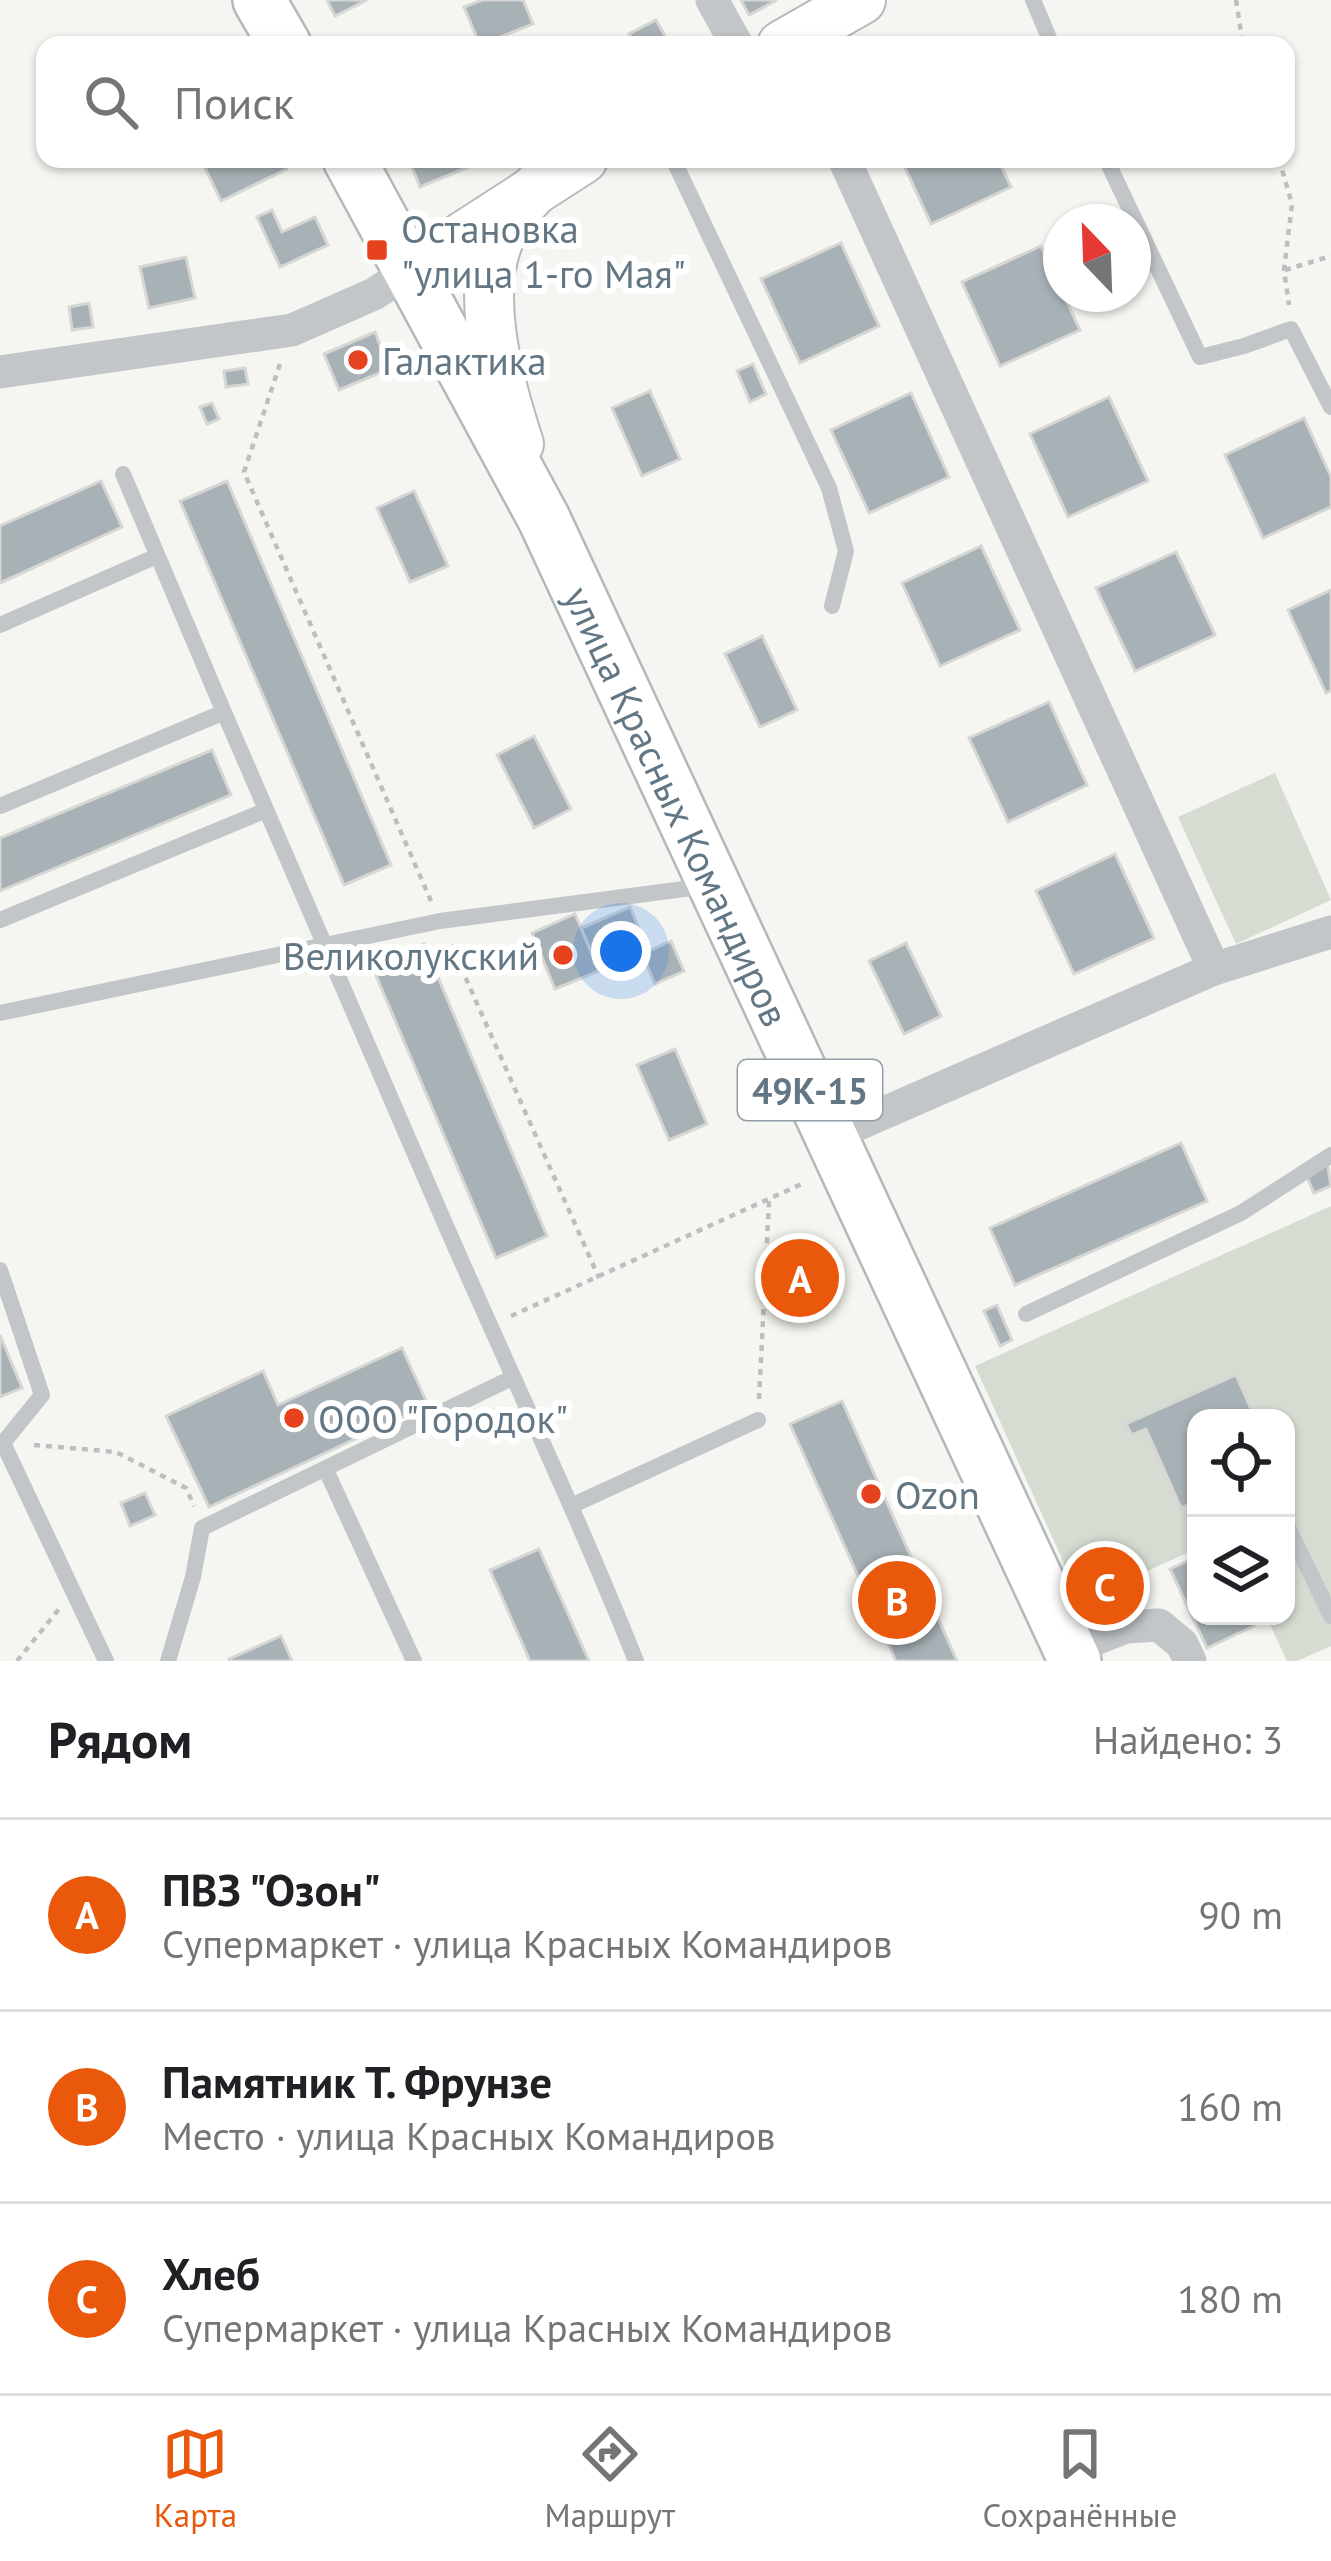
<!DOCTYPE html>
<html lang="ru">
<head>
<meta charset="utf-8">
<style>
  body { margin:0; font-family:"PT Sans",sans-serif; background:#f2f2f2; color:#202124 }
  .controls { position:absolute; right:36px; bottom:36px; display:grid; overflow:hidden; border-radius:24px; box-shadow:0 3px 9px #0004 }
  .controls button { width:108px; height:108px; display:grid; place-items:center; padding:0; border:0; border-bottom:3px solid #e0e0e0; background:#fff; color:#202124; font:60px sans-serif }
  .compass { position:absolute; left:1043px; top:204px; width:108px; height:108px; border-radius:50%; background:#fff; box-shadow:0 3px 9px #0004; rotate:337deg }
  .you { position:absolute; left:621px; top:951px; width:42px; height:42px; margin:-30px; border:9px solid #fff; border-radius:50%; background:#1a73e8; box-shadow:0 0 0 18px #1a73e833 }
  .badge { display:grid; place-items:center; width:78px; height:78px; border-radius:50%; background:#ea580c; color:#fff; font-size:39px; font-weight:700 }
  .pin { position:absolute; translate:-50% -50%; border:6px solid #fff; box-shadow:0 3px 12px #0006 }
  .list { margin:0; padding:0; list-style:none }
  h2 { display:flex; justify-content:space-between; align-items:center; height:156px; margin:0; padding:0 48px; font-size:51px }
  h2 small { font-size:39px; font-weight:400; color:#757577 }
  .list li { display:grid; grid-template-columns:78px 1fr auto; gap:36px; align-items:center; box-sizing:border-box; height:192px; padding:0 48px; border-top:3px solid #e0e0e0 }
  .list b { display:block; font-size:45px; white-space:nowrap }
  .list p { margin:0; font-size:39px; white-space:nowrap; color:#757577 }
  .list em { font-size:39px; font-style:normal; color:#757577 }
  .icon { flex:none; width:66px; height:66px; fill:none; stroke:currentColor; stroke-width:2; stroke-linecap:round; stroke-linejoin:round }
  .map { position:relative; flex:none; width:1331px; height:1661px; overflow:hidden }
  .search { position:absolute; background:#fff; box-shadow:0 3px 9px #0004; left:36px; right:36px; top:36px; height:132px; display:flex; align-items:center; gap:30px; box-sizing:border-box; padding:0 42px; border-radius:24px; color:#757577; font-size:45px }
  .sheet { height:732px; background:#fff }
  nav { display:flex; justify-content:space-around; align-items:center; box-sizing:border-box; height:168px; border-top:3px solid #e0e0e0; background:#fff; font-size:33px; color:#757577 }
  nav a { display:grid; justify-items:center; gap:6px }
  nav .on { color:#ea580c }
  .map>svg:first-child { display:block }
  .green { fill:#d6dcd2 }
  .building { fill:#a8b1b6; stroke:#d6d6d4; stroke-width:3 }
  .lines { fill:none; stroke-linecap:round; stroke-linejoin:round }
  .secondary-casing { stroke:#b4babe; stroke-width:52 }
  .primary-casing { stroke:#b3b8bb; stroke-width:56 }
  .path { stroke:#bcbec0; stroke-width:4.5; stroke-dasharray:6 6; stroke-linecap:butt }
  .lane { stroke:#c2c6c9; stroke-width:16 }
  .street { stroke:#c2c6c9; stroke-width:33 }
  .secondary { stroke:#fff; stroke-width:48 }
  .primary { stroke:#fff; stroke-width:51 }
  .poi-dot { fill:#e7421e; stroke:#fff; stroke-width:4.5 }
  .labels { text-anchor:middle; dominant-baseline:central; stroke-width:12; stroke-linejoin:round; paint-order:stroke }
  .shield { fill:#fff; stroke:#929fa8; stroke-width:3 }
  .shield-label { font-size:36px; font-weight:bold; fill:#637683 }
  .poi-label { font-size:39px; fill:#637683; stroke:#fff; text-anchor:start }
  .street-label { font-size:39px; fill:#637683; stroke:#fff }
</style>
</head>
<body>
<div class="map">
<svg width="1331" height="1661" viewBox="0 0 1331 1661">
  <rect width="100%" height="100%" fill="#f5f5f1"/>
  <!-- green -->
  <g class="green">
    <path d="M1275 773 1331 900 1236 944 1178 817Z"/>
    <path d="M1331 1206V1646L1297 1661H1287L1266 1616H1286V1418H1196V1549L1081 1601 975 1366Z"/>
  </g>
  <!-- building -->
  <g class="building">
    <path d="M327 0H367L335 16Z"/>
    <path d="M482 0H523L533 24 480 45 464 7Z"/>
    <path d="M741 0H777L749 15Z"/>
    <path d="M656 20 670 45H635L629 34Z"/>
    <path d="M224 159H282L287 169 221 201 205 168Z"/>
    <path d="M409 159H488L420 187Z"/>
    <path d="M901 159H998L1011 187 931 224Z"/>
    <path d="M272 210 282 232 315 217 328 245 280 267 257 217Z"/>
    <path d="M841 243 879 326 800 363 761 279Z"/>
    <path d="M1041 246 1080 330 1000 366 962 282Z"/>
    <path d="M186 257 195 298 149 308 140 267Z"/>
    <path d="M89 303 93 327 72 330 69 307Z"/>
    <path d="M375 332 389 369 339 390 324 354Z"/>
    <path d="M753 364 766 394 750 402 737 371Z"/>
    <path d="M245 368 248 384 226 387 224 371Z"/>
    <path d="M650 391 680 459 642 476 612 408Z"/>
    <path d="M911 393 949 477 869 513 831 430Z"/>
    <path d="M1109 397 1148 481 1068 517 1030 434Z"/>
    <path d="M212 403 219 419 207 424 200 407Z"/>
    <path d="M1304 418 1331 477V507L1263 538 1225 455Z"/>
    <path d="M101 481 122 527 0 583V526Z"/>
    <path d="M227 481 391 865 344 885 180 501Z"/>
    <path d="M414 491 448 566 410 582 377 508Z"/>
    <path d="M981 546 1020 630 940 666 902 583Z"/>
    <path d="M1176 552 1215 635 1135 671 1096 588Z"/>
    <path d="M1331 590V691L1326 693 1288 610Z"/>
    <path d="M762 636 797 710 760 727 725 654Z"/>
    <path d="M1049 702 1087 785 1008 822 969 738Z"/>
    <path d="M534 736 571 809 534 828 497 755Z"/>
    <path d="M212 750 231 795 0 891V838Z"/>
    <path d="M1115 854 1154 938 1074 974 1036 891Z"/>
    <path d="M630 907 648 950 599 971 581 928Z"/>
    <path d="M575 914 599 971 555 989 532 933Z"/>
    <path d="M671 941 684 971 655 984 642 954Z"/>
    <path d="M906 943 941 1016 904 1034 869 961Z"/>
    <path d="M424 944 547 1236 496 1258 372 966Z"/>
    <path d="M675 1049 707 1124 669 1140 637 1065Z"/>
    <path d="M1181 1143 1207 1201 1015 1285 990 1228Z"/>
    <path d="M1327 1161 1331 1186 1314 1193 1304 1170Z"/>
    <path d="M804 1264 814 1286 792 1297 781 1274Z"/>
    <path d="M997 1305 1012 1340 1000 1346 984 1311Z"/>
    <path d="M0 1335 22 1388 0 1397Z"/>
    <path d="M402 1348 428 1405 209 1507 166 1416 263 1371 278 1405Z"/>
    <path d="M1236 1375 1255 1418H1196V1502L1181 1508 1146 1429 1132 1435 1126 1424Z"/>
    <path d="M842 1401 957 1661H896L790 1424Z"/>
    <path d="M145 1493 155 1515 130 1526 121 1503Z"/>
    <path d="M539 1549 589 1661H530L490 1570Z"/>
    <path d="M1196 1557V1616H1250L1254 1626 1207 1648 1170 1569Z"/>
    <path d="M281 1636 292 1661H230L229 1659Z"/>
  </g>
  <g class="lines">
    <defs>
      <g id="secondary">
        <path d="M782 45 861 0"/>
        <path d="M411 270 583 159"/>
        <path d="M519 444C499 383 469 281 508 222 516 209 528 197 538 186"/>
      </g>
      <g id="primary">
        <path d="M259 0 285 45"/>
        <path id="s1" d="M349 159 544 519 1075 1661"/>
      </g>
    </defs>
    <!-- secondary casing -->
    <use href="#secondary" class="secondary-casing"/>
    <!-- primary casing -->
    <use href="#primary" class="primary-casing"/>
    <!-- path -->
    <g class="path">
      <path d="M1236 0 1243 45"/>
      <path d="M1279 159 1292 204 1284 270 1289 305"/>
      <path d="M1285 270 1331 256"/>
      <path d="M280 364 244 472 431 901"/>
      <path d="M451 945 599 1278"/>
      <path d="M511 1316 806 1182"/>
      <path d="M759 1399 769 1201"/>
      <path d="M34 1445 116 1452 186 1488 194 1506"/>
      <path d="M17 1661 59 1609"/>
    </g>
    <!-- lane -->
    <g class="lane">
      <path d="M1033 0 1052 45"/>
      <path d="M673 159 829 488 846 551 832 606"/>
      <path d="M1106 159 1200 357 1244 346 1291 329 1331 407"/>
      <path d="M123 474C228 723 334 971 443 1219 507 1366 576 1511 636 1661"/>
      <path d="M0 625 157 556"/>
      <path d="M0 806 222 713"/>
      <path d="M0 920 264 811"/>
      <path d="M0 1013 440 921 707 886"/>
      <path d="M0 1270 42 1395 3 1443 0 1442"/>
      <path d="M1026 1314 1241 1213 1331 1155"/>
      <path d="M3 1443 106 1661"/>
      <path d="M326 1470 414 1661"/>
      <path d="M573 1505 758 1420"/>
      <path d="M1286 1523 1331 1616"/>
      <path d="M168 1661 193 1577 202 1528 512 1378"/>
    </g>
    <!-- street -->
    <g class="street">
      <path d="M712 0 737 45"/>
      <path d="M844 159 1214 969"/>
      <path d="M0 372 292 330 374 294 411 270"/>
      <path d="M831 1136 1214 969 1331 932"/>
      <path d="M1070 1649 1126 1627 1159 1625 1182 1644 1190 1661"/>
    </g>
    <!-- secondary -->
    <use href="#secondary" class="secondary"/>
    <!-- primary -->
    <use href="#primary" class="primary"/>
  </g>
  <!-- markers -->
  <g class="poi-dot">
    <rect x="365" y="238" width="24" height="24" rx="6"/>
    <circle cx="358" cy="360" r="12"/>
    <circle cx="563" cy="955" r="12"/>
    <circle cx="294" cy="1418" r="12"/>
    <circle cx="871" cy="1494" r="12"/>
  </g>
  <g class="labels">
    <!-- shield labels -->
    <rect class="shield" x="738" y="1060" width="144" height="60" rx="9"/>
    <g class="shield-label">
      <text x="810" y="1090">49К-15</text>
    </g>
    <!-- poi labels -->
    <g class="poi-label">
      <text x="401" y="228">Остановка<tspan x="401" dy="45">"улица 1-го Мая"</tspan></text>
      <text x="382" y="360">Галактика</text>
      <text x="539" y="955" text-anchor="end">Великолукский</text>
      <text x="318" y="1418">ООО "Городок"</text>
      <text x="895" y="1494">Ozon</text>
    </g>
    <!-- street labels -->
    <g class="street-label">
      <text stroke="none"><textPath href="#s1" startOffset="726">улица Красных Командиров</textPath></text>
    </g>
  </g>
</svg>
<div class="controls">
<button><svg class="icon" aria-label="locate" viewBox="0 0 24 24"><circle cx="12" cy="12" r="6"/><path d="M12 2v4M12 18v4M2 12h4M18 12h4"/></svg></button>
<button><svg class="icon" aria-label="layers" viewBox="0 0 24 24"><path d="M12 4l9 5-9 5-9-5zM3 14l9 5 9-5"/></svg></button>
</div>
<svg class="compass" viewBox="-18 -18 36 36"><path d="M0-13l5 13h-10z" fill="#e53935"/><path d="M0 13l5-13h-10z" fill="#757577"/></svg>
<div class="you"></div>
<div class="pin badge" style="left:800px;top:1278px">A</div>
<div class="pin badge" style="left:897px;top:1600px">B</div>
<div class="pin badge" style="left:1105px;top:1586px">C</div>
<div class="search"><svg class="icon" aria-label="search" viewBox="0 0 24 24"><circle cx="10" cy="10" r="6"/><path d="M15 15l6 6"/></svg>Поиск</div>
</div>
<section class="sheet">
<h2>Рядом<small>Найдено: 3</small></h2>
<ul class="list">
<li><span class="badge">A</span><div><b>ПВЗ &quot;Озон&quot;</b><p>Супермаркет · улица Красных Командиров</p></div><em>90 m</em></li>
<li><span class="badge">B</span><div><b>Памятник Т. Фрунзе</b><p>Место · улица Красных Командиров</p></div><em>160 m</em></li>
<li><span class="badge">C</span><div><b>Хлеб</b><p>Супермаркет · улица Красных Командиров</p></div><em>180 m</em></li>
</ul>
</section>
<nav>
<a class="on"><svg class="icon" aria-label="map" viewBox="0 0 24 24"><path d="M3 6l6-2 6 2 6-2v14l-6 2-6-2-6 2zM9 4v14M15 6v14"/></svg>Карта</a>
<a><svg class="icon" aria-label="directions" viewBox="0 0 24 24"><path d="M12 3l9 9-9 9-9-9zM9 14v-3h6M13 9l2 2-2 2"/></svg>Маршрут</a>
<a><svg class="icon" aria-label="saved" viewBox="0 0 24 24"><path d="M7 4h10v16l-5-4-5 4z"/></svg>Сохранённые</a>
</nav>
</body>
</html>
